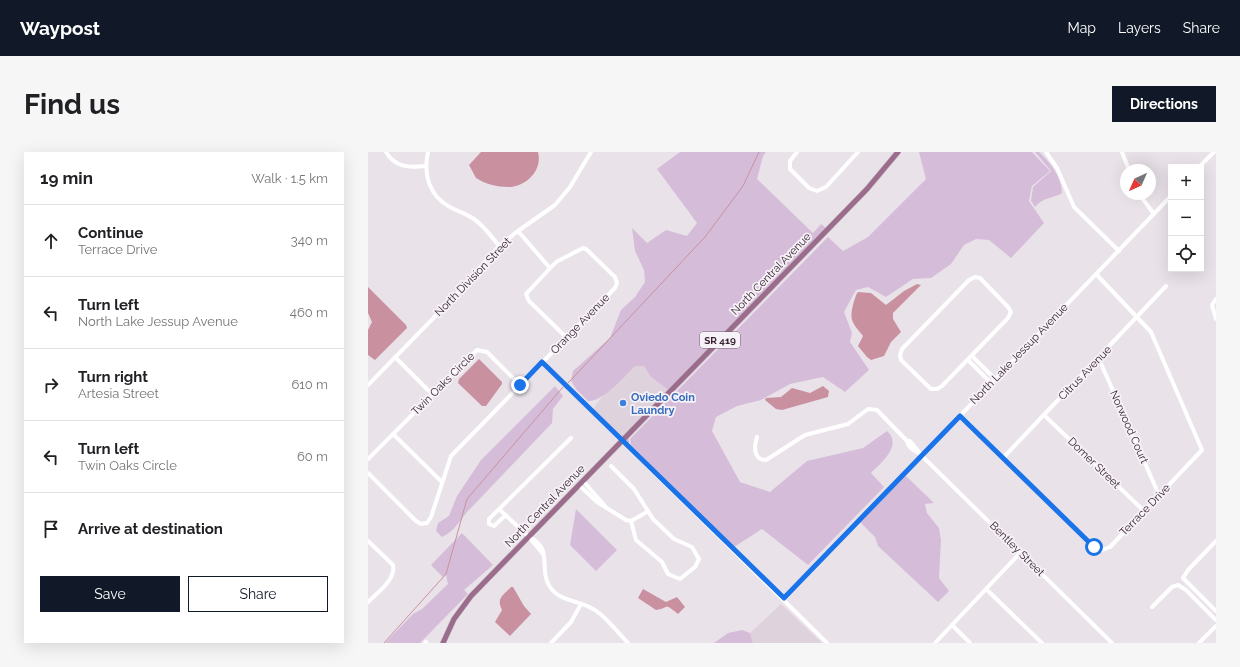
<!DOCTYPE html>
<html lang="en">
<head>
<meta charset="utf-8">
<style>
  body { margin:0; font-family:Raleway,sans-serif; background:#f6f6f6; color:#202124 }
  .controls { position:absolute; right:12px; top:12px; display:grid; overflow:hidden; border-radius:0px; box-shadow:0 4px 16px #0002 }
  .controls button { width:36px; height:36px; display:grid; place-items:center; padding:0; border:0; border-bottom:1px solid #e0e0e0; background:#fff; color:#202124; font:20px sans-serif }
  .compass { position:absolute; left:752px; top:12px; width:36px; height:36px; border-radius:50%; background:#fff; box-shadow:0 4px 16px #0002; rotate:225deg }
  .stop { position:absolute; width:12px; height:12px; margin:-9px; border:3px solid #1a73e8; border-radius:50%; background:#fff }
  .stop.end { background:#1a73e8; border-color:#fff; box-shadow:0 1px 4px #0008 }
  .list { margin:0; padding:0; list-style:none }
  h2 { display:flex; justify-content:space-between; align-items:center; height:52px; margin:0; padding:0 16px; font-size:17px }
  h2 small { font-size:13px; font-weight:400; color:#757577 }
  .list li { display:grid; grid-template-columns:26px 1fr auto; gap:12px; align-items:center; box-sizing:border-box; height:72px; padding:0 16px; border-top:1px solid #e0e0e0 }
  .list b { display:block; font-size:15px; white-space:nowrap }
  .list p { margin:0; font-size:13px; white-space:nowrap; color:#757577 }
  .list em { font-size:13px; font-style:normal; color:#757577 }
  .actions { display:flex; gap:8px; padding:12px 16px }
  .actions a { flex:1; padding:9px 0; border:1px solid #111827; border-radius:0px; text-align:center; font-size:14px; color:#111827 }
  .actions .main { background:#111827; color:#fff }
  .icon { flex:none; width:22px; height:22px; fill:none; stroke:currentColor; stroke-width:2; stroke-linecap:round; stroke-linejoin:round }
  .map { position:relative; flex:none; width:848px; height:491px; overflow:hidden; border-radius:0px }
  header { display:flex; align-items:center; gap:24px; box-sizing:border-box; height:56px; padding:0 20px; background:#111827; color:#fff }
  header strong { font-size:19px }
  nav { display:flex; gap:22px; margin-inline-start:auto; font-size:14px }
  .intro { display:flex; align-items:center; justify-content:space-between; box-sizing:border-box; height:96px; padding:0 24px }
  h1 { margin:0; font-size:28px }
  .button { padding:10px 18px; border-radius:0px; background:#111827; color:#fff; font-size:14px; font-weight:700 }
  main { display:flex; gap:24px; padding:0 24px }
  aside { flex:1; background:#fff; border-radius:0px; box-shadow:0 4px 16px #0002 }
  .map>svg:first-child { display:block }
  .built { fill:#ded3dd }
  .green { fill:#d5bdd9 }
  .water { fill:#c990a0 }
  .lines { fill:none; stroke-linecap:round; stroke-linejoin:round }
  .stream { stroke:#c990a0; stroke-width:1 }
  .major-casing { stroke:#c4bdc2; stroke-width:6 }
  .minor { stroke:#fff; stroke-width:4 }
  .major { stroke:#9b6c8c; stroke-width:5 }
  .route { stroke:#1a73e8; stroke-width:5 }
  .shop-dot { fill:#3f7fe0; stroke:#f7f2f7; stroke-width:1.5 }
  .labels { text-anchor:middle; dominant-baseline:central; stroke-width:3.5; stroke-linejoin:round; paint-order:stroke }
  .shield { fill:#f7f2f7; stroke:#72626e; stroke-width:1 }
  .shield-label { font-size:10px; font-weight:bold; fill:#392433 }
  .street-label { font-size:11px; fill:#392433; stroke:#f7f2f7 }
  .shop-label { font-size:11px; font-weight:bold; fill:#366cbe; stroke:#f7f2f7; text-anchor:start }
</style>
</head>
<body>
<header>
<strong>Waypost</strong>
<nav><a>Map</a><a>Layers</a><a>Share</a></nav>
</header>
<div class="intro"><h1>Find us</h1><a class="button">Directions</a></div>
<main>
<aside>
<h2>19 min<small>Walk · 1.5 km</small></h2>
<ul class="list">
<li><svg class="icon" aria-label="ahead" viewBox="0 0 24 24"><path d="M12 20V5M6 11l6-6 6 6"/></svg><div><b>Continue</b><p>Terrace Drive</p></div><em>340 m</em></li>
<li><svg class="icon" aria-label="left" viewBox="0 0 24 24"><path d="M17 20v-9H6M10 6l-5 5 5 5"/></svg><div><b>Turn left</b><p>North Lake Jessup Avenue</p></div><em>460 m</em></li>
<li><svg class="icon" aria-label="right" viewBox="0 0 24 24"><path d="M7 20v-9h11M14 6l5 5-5 5"/></svg><div><b>Turn right</b><p>Artesia Street</p></div><em>610 m</em></li>
<li><svg class="icon" aria-label="left" viewBox="0 0 24 24"><path d="M17 20v-9H6M10 6l-5 5 5 5"/></svg><div><b>Turn left</b><p>Twin Oaks Circle</p></div><em>60 m</em></li>
<li><svg class="icon" aria-label="arrive" viewBox="0 0 24 24"><path d="M6 21V4h12l-3 4 3 4H6"/></svg><div><b>Arrive at destination</b></div></li>
</ul>
<div class="actions"><a class="main">Save</a><a>Share</a></div>
</aside>
<div class="map">
<svg width="848" height="491" viewBox="0 0 848 491">
  <rect width="100%" height="100%" fill="#eae2e9"/>
  <!-- built -->
  <g class="built">
    <path d="M267 214H276L282 224 300 238 254 286 225 257 233 246Z"/>
    <path d="M413 452 454 491H385L382 481Z"/>
  </g>
  <!-- green -->
  <g class="green">
    <path d="M312 0H398L395 4 389 27 445 81 453 72 458 76 300 238 282 224 276 214H267C256 225 235 250 220 249L208 237 203 229 205 219 242 186 253 158 267 145 277 130 276 118 267 99 264 76 279 91 298 78 319 84 329 71 289 17Z"/>
    <path d="M551 0H664L682 19 664 34 661 49 676 71 643 106 621 88 608 87 596 93 583 112 563 126 545 127 518 145 500 135 488 138 476 160 484 181 482 190 501 218 477 240 455 225 422 232 393 248 369 254 348 265 344 279 372 330 402 340 439 309 495 296 519 279C535 293 513 311 503 321L516 335 440 413 394 377 366 395 263 293 262 287 460 85 475 99 500 85 558 27Z"/>
    <path d="M667 0H671C682 10 694 25 694 41 684 47 675 45 667 55L663 49 665 35 683 19Z"/>
    <path d="M412 129V131L261 286V293L257 289Z"/>
    <path d="M187 234 195 244 185 257 184 271 104 355C93 365 88 379 74 385L68 379 70 371 81 364 89 344 113 308Z"/>
    <path d="M537 323 566 351 557 352 559 361 571 376 573 388 571 426 581 439 570 450 510 394 507 385 492 370Z"/>
    <path d="M208 357 249 398 228 419 202 393Z"/>
    <path d="M94 381 125 413 96 438 100 442 52 491H17L45 462 54 457 80 432 78 423 75 425 63 413Z"/>
    <path d="M374 478 382 481 385 491H346L360 481Z"/>
  </g>
  <!-- water -->
  <g class="water">
    <path d="M113 0H170C175 18 158 35 140 35 129 35 117 32 108 26L101 13Z"/>
    <path d="M549 132 553 133 525 161V167L533 180 523 190 516 204 503 208 499 205 490 194 495 184C483 169 481 168 486 149 488 145 487 144 490 140L503 141 518 153 536 139Z"/>
    <path d="M0 135 38 173 39 176 7 208 0 203V178L4 170 0 161Z"/>
    <path d="M111 207 134 230V232L118 254H114L90 231 91 227Z"/>
    <path d="M455 234 461 239 460 245 414 258 408 257 397 248 398 246 413 245 424 236 442 241Z"/>
    <path d="M143 435H145L156 454 163 462 142 484 127 470 134 458C128 446 135 444 143 435Z"/>
    <path d="M275 437 298 450 309 445 317 455 310 462C295 450 302 456 288 458L270 446Z"/>
  </g>
  <g class="lines">
    <!-- stream -->
    <g class="stream">
      <path d="M200 231 337 85 375 34 391 0"/>
      <path d="M16 491 78 422 99 347 195 235"/>
    </g>
    <defs>
      <path id="major" d="M75 491 86 467 103 444 499 37 530 0"/>
    </defs>
    <!-- major casing -->
    <use href="#major" class="major-casing"/>
    <!-- minor -->
    <g class="minor">
      <path d="M18 0C27 15 40 16 57 14"/>
      <path d="M60 0C55 22 61 44 82 55 89 59 99 62 106 67 116 74 124 85 131 94"/>
      <path d="M429 0 422 9V17L441 36 449 39 458 35 490 0"/>
      <path d="M678 0 689 16 706 55 751 99"/>
      <path d="M754 0 761 18"/>
      <path d="M831 15 846 0"/>
      <path d="M771 42 786 62"/>
      <path d="M150 79 181 115"/>
      <path d="M607 125 612 126 640 155 643 160 640 166 574 234 569 237H563L533 208 532 203 534 197 601 128Z"/>
      <path d="M848 147 844 153 848 167"/>
      <path d="M604 204 627 227"/>
      <path d="M27 205 64 242"/>
      <path d="M731 207 791 343"/>
      <path d="M600 208 623 231"/>
      <path d="M174 210 459 491"/>
      <path d="M0 233 86 145 131 94 150 79 187 53 202 35 223 0"/>
      <path d="M592 263 726 395 734 398 742 395 834 298 783 180 728 122"/>
      <path d="M676 263 776 359"/>
      <path d="M25 282 74 330"/>
      <path d="M389 285C386 294 385 308 398 308L437 283 480 272 500 257 509 258 539 289H542L554 304 744 491"/>
      <path d="M539 289C540 296 548 300 554 303"/>
      <path d="M635 306 798 134"/>
      <path d="M0 307 109 198 119 200 152 233"/>
      <path d="M243 314 266 337 285 367 306 387 324 395 331 407 327 415 312 427 300 422 294 410 268 388 263 369"/>
      <path d="M0 321 48 369 53 372 59 371 63 365 83 304 247 136 249 131 247 125 218 97 215 96 188 110 158 142 161 149 198 185"/>
      <path d="M215 329 237 354"/>
      <path d="M211 333 229 350 258 368 263 369 279 360"/>
      <path d="M132 358 161 385 175 402"/>
      <path d="M138 363 126 374 121 372V367L203 286"/>
      <path d="M161 385C186 396 170 417 182 435 192 450 211 448 225 457 237 463 250 481 260 491"/>
      <path d="M0 389 25 413C28 428 9 441 0 450"/>
      <path d="M848 389 820 418 815 426 848 459"/>
      <path d="M618 437 674 491"/>
      <path d="M416 447 803 44"/>
      <path d="M784 455 804 435 810 433 818 438 848 468"/>
      <path d="M584 473 602 491"/>
      <path d="M57 491 58 490"/>
      <path d="M183 491 203 470 213 452"/>
      <path d="M567 491 652 401"/>
      <path d="M831 491 848 474"/>
    </g>
    <!-- major -->
    <use href="#major" class="major"/>
  </g>
  <g class="lines">
    <!-- route -->
    <path class="route" d="M152 233 174 210 416 446 592 264 726 395"/>
  </g>
  <!-- markers -->
  <circle class="shop-dot" cx="255" cy="251" r="4"/>
  <g class="labels">
    <!-- shield labels -->
    <rect class="shield" x="332" y="180" width="40" height="16" rx="3"/>
    <g class="shield-label">
      <text x="352" y="188">SR 419</text>
    </g>
    <!-- street labels -->
    <g class="street-label">
      <text transform="translate(403 122) rotate(-46)">North Central Avenue</text>
      <text transform="translate(105 125) rotate(-46)">North Division Street</text>
      <text transform="translate(212 172) rotate(-46)">Orange Avenue</text>
      <text transform="translate(651 202) rotate(-46)">North Lake Jessup Avenue</text>
      <text transform="translate(717 221) rotate(-46)">Citrus Avenue</text>
      <text transform="translate(75 232) rotate(-45)">Twin Oaks Circle</text>
      <text transform="translate(761 275) rotate(66)">Norwood Court</text>
      <text transform="translate(726 311) rotate(44)">Domer Street</text>
      <text transform="translate(177 354) rotate(-46)">North Central Avenue</text>
      <text transform="translate(777 358) rotate(-46)">Terrace Drive</text>
      <text transform="translate(649 397) rotate(45)">Bentley Street</text>
    </g>
    <!-- shop labels -->
    <g class="shop-label">
      <text x="263" y="245">Oviedo Coin<tspan x="263" dy="13">Laundry</tspan></text>
    </g>
  </g>
</svg>
<div class="controls">
<button>+</button>
<button>−</button>
<button><svg class="icon" aria-label="locate" viewBox="0 0 24 24"><circle cx="12" cy="12" r="6"/><path d="M12 2v4M12 18v4M2 12h4M18 12h4"/></svg></button>
</div>
<svg class="compass" viewBox="-18 -18 36 36"><path d="M0-13l5 13h-10z" fill="#e53935"/><path d="M0 13l5-13h-10z" fill="#757577"/></svg>
<div class="stop" style="left:726px;top:395px"></div>
<div class="stop end" style="left:152px;top:233px"></div>
</div>
</main>
</body>
</html>
